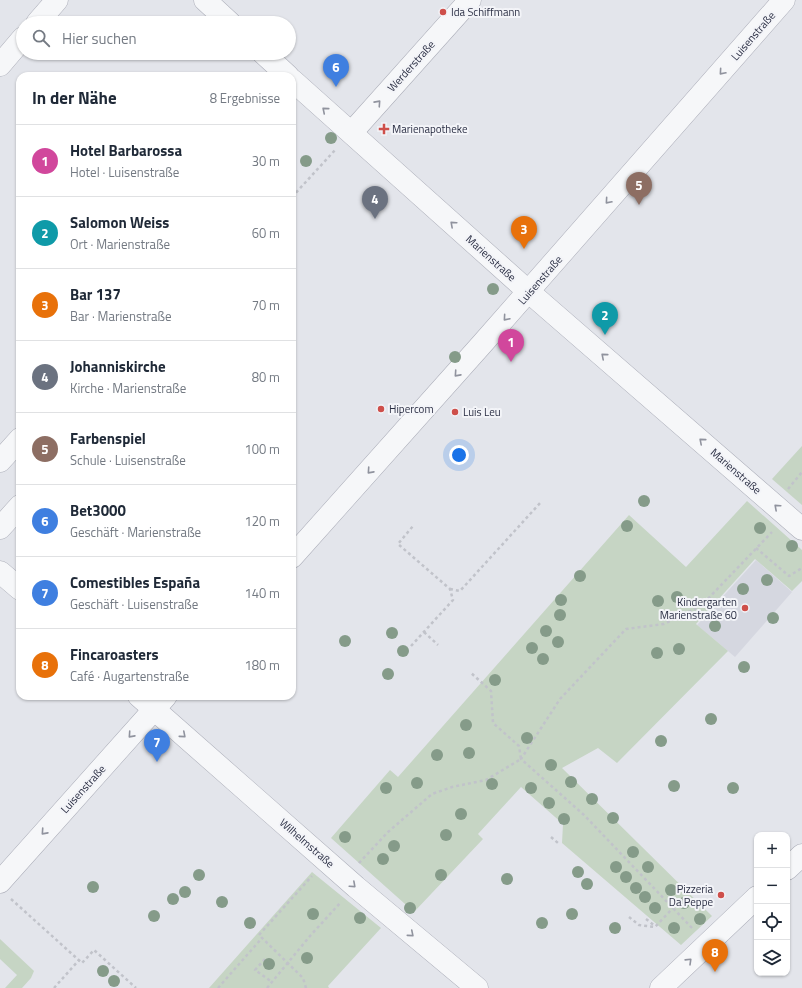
<!DOCTYPE html>
<html lang="de">
<head>
<meta charset="utf-8">
<style>
  body { margin:0; font-family:"Titillium Web",sans-serif; background:#f2f2f3; color:#1f2937 }
  .controls { position:absolute; right:12px; bottom:12px; display:grid; overflow:hidden; border-radius:8px; box-shadow:0 1px 3px #0004 }
  .controls button { width:36px; height:36px; display:grid; place-items:center; padding:0; border:0; border-bottom:1px solid #e0e1e3; background:#fff; color:#1f2937; font:20px sans-serif }
  .you { position:absolute; left:459px; top:455px; width:14px; height:14px; margin:-10px; border:3px solid #fff; border-radius:50%; background:#1a73e8; box-shadow:0 0 0 6px #1a73e833 }
  .badge { display:grid; place-items:center; width:26px; height:26px; border-radius:50%; background:#ce4f4a; color:#fff; font-size:13px; font-weight:700 }
  .pin { position:absolute; translate:-50% -33px; filter:drop-shadow(0 1px 2px #0008) }
  .pin::after { content:''; position:absolute; top:21px; width:14px; height:12px; background:inherit; clip-path:polygon(0 0,100% 0,50% 100%) }
  .list { margin:0; padding:0; list-style:none }
  h2 { display:flex; justify-content:space-between; align-items:center; height:52px; margin:0; padding:0 16px; font-size:17px }
  h2 small { font-size:13px; font-weight:400; color:#747a83 }
  .list li { display:grid; grid-template-columns:26px 1fr auto; gap:12px; align-items:center; box-sizing:border-box; height:72px; padding:0 16px; border-top:1px solid #e0e1e3 }
  .list b { display:block; font-size:15px; white-space:nowrap }
  .list p { margin:0; font-size:13px; white-space:nowrap; color:#747a83 }
  .list em { font-size:13px; font-style:normal; color:#747a83 }
  .icon { flex:none; width:22px; height:22px; fill:none; stroke:currentColor; stroke-width:2; stroke-linecap:round; stroke-linejoin:round }
  .map { position:relative; flex:none; width:802px; height:988px; overflow:hidden }
  .search { position:absolute; background:#fff; box-shadow:0 1px 3px #0004; left:16px; top:16px; width:280px; height:44px; display:flex; align-items:center; gap:10px; box-sizing:border-box; padding:0 14px; border-radius:22px; color:#747a83; font-size:15px }
  .panel { position:absolute; background:#fff; box-shadow:0 1px 3px #0004; left:16px; top:72px; width:280px; height:628px; border-radius:12px }
  .map>svg:first-child { display:block }
  .built { fill:#d5d7e0 }
  .green { fill:#c6d5c4 }
  .lines { fill:none; stroke-linecap:round; stroke-linejoin:round }
  .minor-casing { stroke:#acaeb9; stroke-width:23 }
  .path { stroke:#c1c3ca; stroke-width:2.5; stroke-dasharray:3 3; stroke-linecap:butt }
  .minor { stroke:#f6f7f9; stroke-width:22 }
  .tree { fill:#859b89 }
  .oneway { stroke:#90939e }
  .poi-dot { fill:#ce4f4a; stroke:#f3f4f8; stroke-width:1.5 }
  .labels { text-anchor:middle; dominant-baseline:central; stroke-width:4; stroke-linejoin:round; paint-order:stroke }
  .poi-label { font-size:11px; fill:#2b2f44; stroke:#f3f4f8; text-anchor:start }
  .street-label { font-size:11px; fill:#2b2f44; stroke:#f3f4f8 }
</style>
</head>
<body>
<div class="map">
<svg width="802" height="988" viewBox="0 0 802 988">
  <rect width="100%" height="100%" fill="#e3e5eb"/>
  <!-- built -->
  <path class="built" d="M756 560 792 592 735 657 697 625Z"/>
  <!-- green -->
  <g class="green">
    <path d="M802 446V505L772 479Z"/>
    <path d="M747 501 802 550V581L792 591 755 559 696 624 728 651 617 763 598 748 562 768 712 916 681 945 562 843 563 824 521 787 478 834 483 839 414 912 331 838 390 770 398 777 629 515 686 567Z"/>
    <path d="M312 872 381 928 328 986 329 988H209Z"/>
    <path d="M0 939 34 971 31 978 22 988H5L17 975 0 959Z"/>
  </g>
  <g class="lines">
    <defs>
      <g id="minor">
        <path d="M205 0 230 23"/>
        <path d="M37 23 57 0"/>
        <path d="M263 53 288 76"/>
        <path d="M0 65 23 38"/>
        <path d="M292 80 529 292 802 529"/>
        <path d="M352 132 470 0"/>
        <path d="M0 461 20 439"/>
        <path d="M0 528 20 506"/>
        <path d="M292 557 482 344 784 0"/>
        <path d="M0 572 20 589"/>
        <path d="M139 696 356 887 477 988"/>
        <path d="M787 869 802 855"/>
        <path d="M0 882 166 696"/>
        <path d="M661 988 757 897"/>
      </g>
    </defs>
    <!-- minor casing -->
    <use href="#minor" class="minor-casing"/>
    <!-- path -->
    <g class="path">
      <path d="M292 197 336 149"/>
      <path d="M788 489 802 472"/>
      <path d="M756 548 789 576 802 568"/>
      <path d="M450 589 460 591 541 502"/>
      <path d="M424 632 438 645"/>
      <path d="M411 646 453 600 450 589 398 544 413 526"/>
      <path d="M551 837 558 843"/>
      <path d="M359 863 388 832 432 794 452 787 486 780 521 759 519 746 493 723 491 691 470 672"/>
      <path d="M11 899 82 963 94 950 136 988"/>
      <path d="M629 917 639 925 655 927 673 908"/>
      <path d="M646 919 655 926"/>
      <path d="M692 928 584 815 521 759 560 699 626 629 664 624 701 606 772 532"/>
      <path d="M265 959 255 970 272 982"/>
      <path d="M54 988 79 960"/>
      <path d="M218 988 262 938"/>
      <path d="M267 988 310 936 341 902"/>
      <path d="M306 988 303 978 259 935 312 876"/>
    </g>
    <!-- minor -->
    <use href="#minor" class="minor"/>
  </g>
  <!-- trees -->
  <g class="tree">
    <circle cx="331" cy="138" r="6"/>
    <circle cx="306" cy="161" r="6"/>
    <circle cx="493" cy="289" r="6"/>
    <circle cx="455" cy="357" r="6"/>
    <circle cx="644" cy="501" r="6"/>
    <circle cx="627" cy="526" r="6"/>
    <circle cx="760" cy="528" r="6"/>
    <circle cx="792" cy="546" r="6"/>
    <circle cx="580" cy="576" r="6"/>
    <circle cx="767" cy="580" r="6"/>
    <circle cx="743" cy="589" r="6"/>
    <circle cx="677" cy="597" r="6"/>
    <circle cx="561" cy="600" r="6"/>
    <circle cx="658" cy="601" r="6"/>
    <circle cx="560" cy="615" r="6"/>
    <circle cx="773" cy="618" r="6"/>
    <circle cx="715" cy="626" r="6"/>
    <circle cx="546" cy="631" r="6"/>
    <circle cx="392" cy="633" r="6"/>
    <circle cx="345" cy="641" r="6"/>
    <circle cx="558" cy="642" r="6"/>
    <circle cx="532" cy="648" r="6"/>
    <circle cx="679" cy="649" r="6"/>
    <circle cx="403" cy="651" r="6"/>
    <circle cx="657" cy="653" r="6"/>
    <circle cx="543" cy="659" r="6"/>
    <circle cx="744" cy="667" r="6"/>
    <circle cx="388" cy="674" r="6"/>
    <circle cx="495" cy="680" r="6"/>
    <circle cx="711" cy="719" r="6"/>
    <circle cx="466" cy="725" r="6"/>
    <circle cx="527" cy="738" r="6"/>
    <circle cx="661" cy="741" r="6"/>
    <circle cx="469" cy="753" r="6"/>
    <circle cx="437" cy="755" r="6"/>
    <circle cx="551" cy="765" r="6"/>
    <circle cx="571" cy="782" r="6"/>
    <circle cx="417" cy="783" r="6"/>
    <circle cx="492" cy="784" r="6"/>
    <circle cx="674" cy="786" r="6"/>
    <circle cx="386" cy="788" r="6"/>
    <circle cx="531" cy="788" r="6"/>
    <circle cx="733" cy="788" r="6"/>
    <circle cx="592" cy="799" r="6"/>
    <circle cx="549" cy="803" r="6"/>
    <circle cx="461" cy="814" r="6"/>
    <circle cx="613" cy="818" r="6"/>
    <circle cx="564" cy="819" r="6"/>
    <circle cx="446" cy="835" r="6"/>
    <circle cx="345" cy="837" r="6"/>
    <circle cx="394" cy="846" r="6"/>
    <circle cx="633" cy="852" r="6"/>
    <circle cx="383" cy="859" r="6"/>
    <circle cx="616" cy="867" r="6"/>
    <circle cx="648" cy="867" r="6"/>
    <circle cx="578" cy="872" r="6"/>
    <circle cx="199" cy="875" r="6"/>
    <circle cx="441" cy="875" r="6"/>
    <circle cx="626" cy="877" r="6"/>
    <circle cx="507" cy="879" r="6"/>
    <circle cx="587" cy="884" r="6"/>
    <circle cx="93" cy="887" r="6"/>
    <circle cx="636" cy="888" r="6"/>
    <circle cx="671" cy="890" r="6"/>
    <circle cx="185" cy="892" r="6"/>
    <circle cx="645" cy="897" r="6"/>
    <circle cx="173" cy="899" r="6"/>
    <circle cx="222" cy="902" r="6"/>
    <circle cx="684" cy="903" r="6"/>
    <circle cx="410" cy="908" r="6"/>
    <circle cx="655" cy="908" r="6"/>
    <circle cx="313" cy="914" r="6"/>
    <circle cx="572" cy="914" r="6"/>
    <circle cx="154" cy="916" r="6"/>
    <circle cx="360" cy="918" r="6"/>
    <circle cx="700" cy="919" r="6"/>
    <circle cx="250" cy="923" r="6"/>
    <circle cx="542" cy="923" r="6"/>
    <circle cx="615" cy="928" r="6"/>
    <circle cx="674" cy="928" r="6"/>
    <circle cx="307" cy="958" r="6"/>
    <circle cx="269" cy="964" r="6"/>
    <circle cx="103" cy="971" r="6"/>
    <circle cx="114" cy="981" r="6"/>
  </g>
  <!-- one-way arrows -->
  <defs><path id="oneway-chevron" d="M-2-3.5L2.5 0L-2 3.5" fill="none" stroke-width="1.6" stroke-linecap="round" stroke-linejoin="round"/></defs>
  <g class="oneway">
    <use href="#oneway-chevron" transform="translate(722 72) rotate(131)"/>
    <use href="#oneway-chevron" transform="translate(378 103) rotate(-48)"/>
    <use href="#oneway-chevron" transform="translate(325 110) rotate(-140)"/>
    <use href="#oneway-chevron" transform="translate(608 201) rotate(131)"/>
    <use href="#oneway-chevron" transform="translate(453 224) rotate(-138)"/>
    <use href="#oneway-chevron" transform="translate(506 318) rotate(131)"/>
    <use href="#oneway-chevron" transform="translate(604 356) rotate(-139)"/>
    <use href="#oneway-chevron" transform="translate(457 374) rotate(132)"/>
    <use href="#oneway-chevron" transform="translate(702 441) rotate(-139)"/>
    <use href="#oneway-chevron" transform="translate(370 471) rotate(132)"/>
    <use href="#oneway-chevron" transform="translate(777 507) rotate(-138)"/>
    <use href="#oneway-chevron" transform="translate(131 735) rotate(132)"/>
    <use href="#oneway-chevron" transform="translate(183 735) rotate(41)"/>
    <use href="#oneway-chevron" transform="translate(44 832) rotate(132)"/>
    <use href="#oneway-chevron" transform="translate(353 885) rotate(42)"/>
    <use href="#oneway-chevron" transform="translate(411 934) rotate(40)"/>
    <use href="#oneway-chevron" transform="translate(689 961) rotate(-44)"/>
  </g>
  <!-- markers -->
  <g class="poi-dot">
    <circle cx="443" cy="12" r="4"/>
    <path d="M382 123h4v4h4v4h-4v4h-4v-4h-4v-4h4z"/>
    <circle cx="381" cy="409" r="4"/>
    <circle cx="455" cy="412" r="4"/>
    <circle cx="745" cy="608" r="4"/>
    <circle cx="721" cy="895" r="4"/>
  </g>
  <g class="labels">
    <!-- poi labels -->
    <g class="poi-label">
      <text x="451" y="12">Ida Schiffmann</text>
      <text x="392" y="129">Marienapotheke</text>
      <text x="389" y="409">Hipercom</text>
      <text x="463" y="412">Luis Leu</text>
      <text x="737" y="602" text-anchor="end">Kindergarten<tspan x="737" dy="13">Marienstraße 60</tspan></text>
      <text x="713" y="889" text-anchor="end">Pizzeria<tspan x="713" dy="13">Da Peppe</tspan></text>
    </g>
    <!-- street labels -->
    <g class="street-label">
      <text transform="translate(753 36) rotate(-49)">Luisenstraße</text>
      <text transform="translate(411 66) rotate(-48)">Werderstraße</text>
      <text transform="translate(491 258) rotate(42)">Marienstraße</text>
      <text transform="translate(540 280) rotate(-49)">Luisenstraße</text>
      <text transform="translate(736 471) rotate(41)">Marienstraße</text>
      <text transform="translate(83 789) rotate(-48)">Luisenstraße</text>
      <text transform="translate(307 843) rotate(41)">Wilhelmstraße</text>
    </g>
  </g>
</svg>
<div class="controls">
<button>+</button>
<button>−</button>
<button><svg class="icon" aria-label="locate" viewBox="0 0 24 24"><circle cx="12" cy="12" r="6"/><path d="M12 2v4M12 18v4M2 12h4M18 12h4"/></svg></button>
<button><svg class="icon" aria-label="layers" viewBox="0 0 24 24"><path d="M12 4l9 5-9 5-9-5zM3 14l9 5 9-5"/></svg></button>
</div>
<div class="you"></div>
<div class="pin badge" style="left:511px;top:362px;background:#d1479c">1</div>
<div class="pin badge" style="left:605px;top:335px;background:#0f9aa8">2</div>
<div class="pin badge" style="left:524px;top:249px;background:#e8710a">3</div>
<div class="pin badge" style="left:375px;top:219px;background:#6b7280">4</div>
<div class="pin badge" style="left:639px;top:205px;background:#8d6e63">5</div>
<div class="pin badge" style="left:336px;top:87px;background:#3f7fe0">6</div>
<div class="pin badge" style="left:157px;top:762px;background:#3f7fe0">7</div>
<div class="pin badge" style="left:715px;top:972px;background:#e8710a">8</div>
<div class="search"><svg class="icon" aria-label="search" viewBox="0 0 24 24"><circle cx="10" cy="10" r="6"/><path d="M15 15l6 6"/></svg>Hier suchen</div>
<section class="panel">
<h2>In der Nähe<small>8 Ergebnisse</small></h2>
<ul class="list">
<li><span class="badge" style="background:#d1479c">1</span><div><b>Hotel Barbarossa</b><p>Hotel · Luisenstraße</p></div><em>30 m</em></li>
<li><span class="badge" style="background:#0f9aa8">2</span><div><b>Salomon Weiss</b><p>Ort · Marienstraße</p></div><em>60 m</em></li>
<li><span class="badge" style="background:#e8710a">3</span><div><b>Bar 137</b><p>Bar · Marienstraße</p></div><em>70 m</em></li>
<li><span class="badge" style="background:#6b7280">4</span><div><b>Johanniskirche</b><p>Kirche · Marienstraße</p></div><em>80 m</em></li>
<li><span class="badge" style="background:#8d6e63">5</span><div><b>Farbenspiel</b><p>Schule · Luisenstraße</p></div><em>100 m</em></li>
<li><span class="badge" style="background:#3f7fe0">6</span><div><b>Bet3000</b><p>Geschäft · Marienstraße</p></div><em>120 m</em></li>
<li><span class="badge" style="background:#3f7fe0">7</span><div><b>Comestibles España</b><p>Geschäft · Luisenstraße</p></div><em>140 m</em></li>
<li><span class="badge" style="background:#e8710a">8</span><div><b>Fincaroasters</b><p>Café · Augartenstraße</p></div><em>180 m</em></li>
</ul>
</section>
</div>
</body>
</html>
